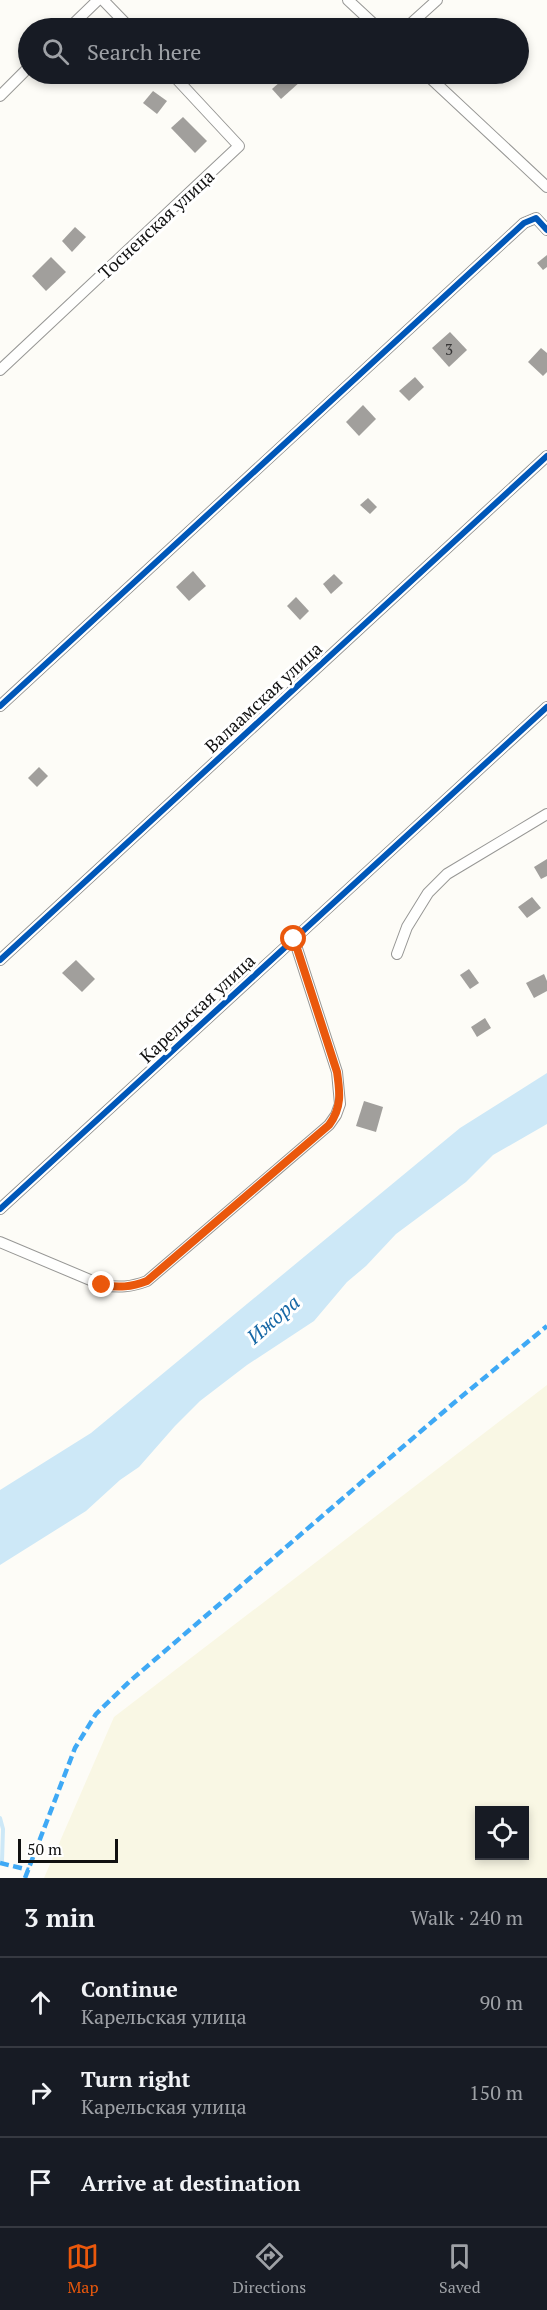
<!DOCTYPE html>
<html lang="en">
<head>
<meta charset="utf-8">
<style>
  body { margin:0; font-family:"PT Serif",serif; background:#242831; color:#f1f3f6 }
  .controls { position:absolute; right:18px; bottom:18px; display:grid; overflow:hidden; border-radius:0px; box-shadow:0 3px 9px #0003 }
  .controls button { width:54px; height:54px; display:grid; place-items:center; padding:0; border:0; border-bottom:2px solid #363941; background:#171b24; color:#f1f3f6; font:30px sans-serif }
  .scale { position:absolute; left:18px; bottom:15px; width:100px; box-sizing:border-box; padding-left:6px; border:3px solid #111; border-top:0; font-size:16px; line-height:21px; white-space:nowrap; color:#111; -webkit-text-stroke:4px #fff; paint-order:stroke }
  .stop { position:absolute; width:18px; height:18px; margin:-14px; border:4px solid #ea580c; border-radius:50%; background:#fff }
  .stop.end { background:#ea580c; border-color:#fff; box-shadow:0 2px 6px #0008 }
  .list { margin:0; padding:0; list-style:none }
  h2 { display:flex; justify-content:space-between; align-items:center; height:78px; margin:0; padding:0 24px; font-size:26px }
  h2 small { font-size:20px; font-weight:400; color:#9ea1a6 }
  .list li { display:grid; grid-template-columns:39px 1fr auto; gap:18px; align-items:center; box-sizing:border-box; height:90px; padding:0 24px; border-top:2px solid #363941 }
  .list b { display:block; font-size:22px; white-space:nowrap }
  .list p { margin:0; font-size:20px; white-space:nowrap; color:#9ea1a6 }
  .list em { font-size:20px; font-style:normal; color:#9ea1a6 }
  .icon { flex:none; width:33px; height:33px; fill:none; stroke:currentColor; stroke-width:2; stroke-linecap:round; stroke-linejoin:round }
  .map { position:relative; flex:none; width:547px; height:1878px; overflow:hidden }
  .search { position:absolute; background:#171b24; box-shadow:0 3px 9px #0003; left:18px; right:18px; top:18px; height:66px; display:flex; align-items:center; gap:15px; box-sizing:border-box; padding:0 21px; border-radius:33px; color:#9ea1a6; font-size:22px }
  .sheet { height:348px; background:#171b24 }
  nav { display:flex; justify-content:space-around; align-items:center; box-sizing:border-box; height:84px; border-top:2px solid #363941; background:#171b24; font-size:16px; color:#9ea1a6 }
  nav a { display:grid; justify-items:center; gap:3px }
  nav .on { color:#ea580c }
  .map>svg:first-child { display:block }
  .farmland { fill:#f9f7e4; fill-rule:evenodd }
  .water { fill:#cde8f7 }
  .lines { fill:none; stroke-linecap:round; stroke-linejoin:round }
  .stream { stroke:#cde8f7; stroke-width:4 }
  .building { fill:#a19f9c }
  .street-casing { stroke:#979795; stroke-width:12 }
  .street { stroke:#fffffe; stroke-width:10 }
  .quiet { stroke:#3fa9f5; stroke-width:4.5; stroke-dasharray:9 4.5; stroke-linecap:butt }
  .cycleway-casing { stroke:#fff; stroke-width:10 }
  .cycleway { stroke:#0057b8; stroke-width:6 }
  .route { stroke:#ea580c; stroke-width:8 }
  .labels { text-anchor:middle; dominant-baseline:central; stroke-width:6; stroke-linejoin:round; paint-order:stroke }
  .number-label { font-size:15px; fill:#353434 }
  .street-label { font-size:18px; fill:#111; stroke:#fff }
  .water-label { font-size:20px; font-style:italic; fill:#1768a6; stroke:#fff }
</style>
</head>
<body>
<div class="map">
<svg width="547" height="1878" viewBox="0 0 547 1878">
  <rect width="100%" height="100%" fill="#fdfcf7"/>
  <!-- farmland -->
  <path class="farmland" d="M547 1385V1878H44L114 1717ZM480 1810H524V1856H480Z"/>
  <!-- water -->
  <path class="water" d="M547 1073V1124L493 1155 466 1182 396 1234 366 1266 347 1282 314 1321 247 1365 200 1401 175 1426 139 1467 120 1480 86 1511 0 1565V1490L91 1433 460 1128Z"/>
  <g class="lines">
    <!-- stream -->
    <path class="stream" d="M0 1818 3 1829 2 1861"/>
  </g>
  <!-- building -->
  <g class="building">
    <path d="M289 74H294L301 81 281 99 272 89Z"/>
    <path d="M153 91 167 101 157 114 143 103Z"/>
    <path d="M183 117 207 141 195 153 171 128Z"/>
    <path d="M75 227 86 237 72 252 62 241Z"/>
    <path d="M547 255V267L543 270 537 263Z"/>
    <path d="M51 257 66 272 46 291 32 276Z"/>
    <path d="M450 332 467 350 449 367 432 348Z"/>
    <path d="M541 348 547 353V372L543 376 528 362Z"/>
    <path d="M415 377 424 387 409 401 399 391Z"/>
    <path d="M363 405 376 419 359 436 346 422Z"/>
    <path d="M368 498 377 507 370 514 360 505Z"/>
    <path d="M193 571 206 586 189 601 176 587Z"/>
    <path d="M334 574 343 583 331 594 323 584Z"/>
    <path d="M296 597 309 611 300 620 287 606Z"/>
    <path d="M39 767 48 776 37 787 28 778Z"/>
    <path d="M547 859V876L541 879 534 867Z"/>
    <path d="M532 897 541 908 527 918 518 907Z"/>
    <path d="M76 960 95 979 82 992 62 973Z"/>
    <path d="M469 969 479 983 470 989 460 975Z"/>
    <path d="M544 974 547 981V991L534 998 526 983Z"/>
    <path d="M485 1018 491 1028 477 1037 471 1027Z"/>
    <path d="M364 1101 383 1107 376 1132 356 1126Z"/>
  </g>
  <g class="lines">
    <defs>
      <g id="street">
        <path d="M103 0 130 28"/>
        <path d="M348 0 378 28"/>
        <path d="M69 28 98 0"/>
        <path d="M406 28 437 0"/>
        <path d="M426 74 547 187"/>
        <path d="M0 96 28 68"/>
        <path d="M0 370 239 146 172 74"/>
        <path d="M0 706 524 223 536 218 547 230"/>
        <path d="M397 954 407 927 428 893 447 874 547 814"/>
        <path d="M0 960 547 456"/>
        <path d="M0 1209 547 707"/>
        <path d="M0 1242 102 1285C119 1288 131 1287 147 1281L329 1125 336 1115 340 1104 337 1072 294 939"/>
      </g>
    </defs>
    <!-- street casing -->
    <use href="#street" class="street-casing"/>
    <!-- street -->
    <use href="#street" class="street"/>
    <!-- quiet -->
    <g class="quiet">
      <path d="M0 1863 29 1870"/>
      <path d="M25 1878 75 1748 96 1714 130 1681 455 1402 547 1326"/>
    </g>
    <defs>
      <g id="cycleway">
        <path d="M0 706 524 223 536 218 547 230"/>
        <path d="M0 960 547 456"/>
        <path d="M0 1209 547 707"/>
      </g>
    </defs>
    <!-- cycleway casing -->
    <use href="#cycleway" class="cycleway-casing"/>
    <!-- cycleway -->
    <use href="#cycleway" class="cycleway"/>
  </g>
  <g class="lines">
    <!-- route -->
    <path class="route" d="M102 1285C119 1288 131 1287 147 1281L329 1125C342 1108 340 1092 337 1072L294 939"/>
  </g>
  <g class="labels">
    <!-- number labels -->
    <g class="number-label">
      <text x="449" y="349">3</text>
    </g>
    <!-- street labels -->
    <g class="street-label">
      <text transform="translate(156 224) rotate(-43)">Тосненская улица</text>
      <text transform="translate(263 697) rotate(-43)">Валаамская улица</text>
      <text transform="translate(197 1008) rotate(-43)">Карельская улица</text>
    </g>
    <!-- water labels -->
    <g class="water-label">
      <text transform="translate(273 1319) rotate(-41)">Ижора</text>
    </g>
  </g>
</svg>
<div class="controls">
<button><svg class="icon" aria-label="locate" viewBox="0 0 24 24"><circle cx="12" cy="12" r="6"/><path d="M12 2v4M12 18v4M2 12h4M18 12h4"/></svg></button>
</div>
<div class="scale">50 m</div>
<div class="stop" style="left:294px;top:939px"></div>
<div class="stop end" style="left:102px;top:1285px"></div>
<div class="search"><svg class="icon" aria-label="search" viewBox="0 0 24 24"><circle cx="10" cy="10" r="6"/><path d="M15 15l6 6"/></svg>Search here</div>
</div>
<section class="sheet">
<h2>3 min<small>Walk · 240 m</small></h2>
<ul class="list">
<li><svg class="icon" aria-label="ahead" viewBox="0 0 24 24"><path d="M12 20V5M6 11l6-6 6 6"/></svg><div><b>Continue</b><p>Карельская улица</p></div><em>90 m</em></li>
<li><svg class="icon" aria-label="right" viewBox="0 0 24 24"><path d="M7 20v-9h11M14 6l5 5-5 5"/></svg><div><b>Turn right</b><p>Карельская улица</p></div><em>150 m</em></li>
<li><svg class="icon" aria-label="arrive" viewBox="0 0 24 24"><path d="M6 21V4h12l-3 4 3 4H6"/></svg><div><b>Arrive at destination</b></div></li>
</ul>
</section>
<nav>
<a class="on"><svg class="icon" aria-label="map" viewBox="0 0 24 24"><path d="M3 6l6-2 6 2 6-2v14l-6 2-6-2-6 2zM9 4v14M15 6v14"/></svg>Map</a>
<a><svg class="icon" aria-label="directions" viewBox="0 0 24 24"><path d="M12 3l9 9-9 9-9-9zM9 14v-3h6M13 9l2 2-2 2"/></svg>Directions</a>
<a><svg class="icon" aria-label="saved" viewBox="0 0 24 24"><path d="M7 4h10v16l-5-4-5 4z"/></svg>Saved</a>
</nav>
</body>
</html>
